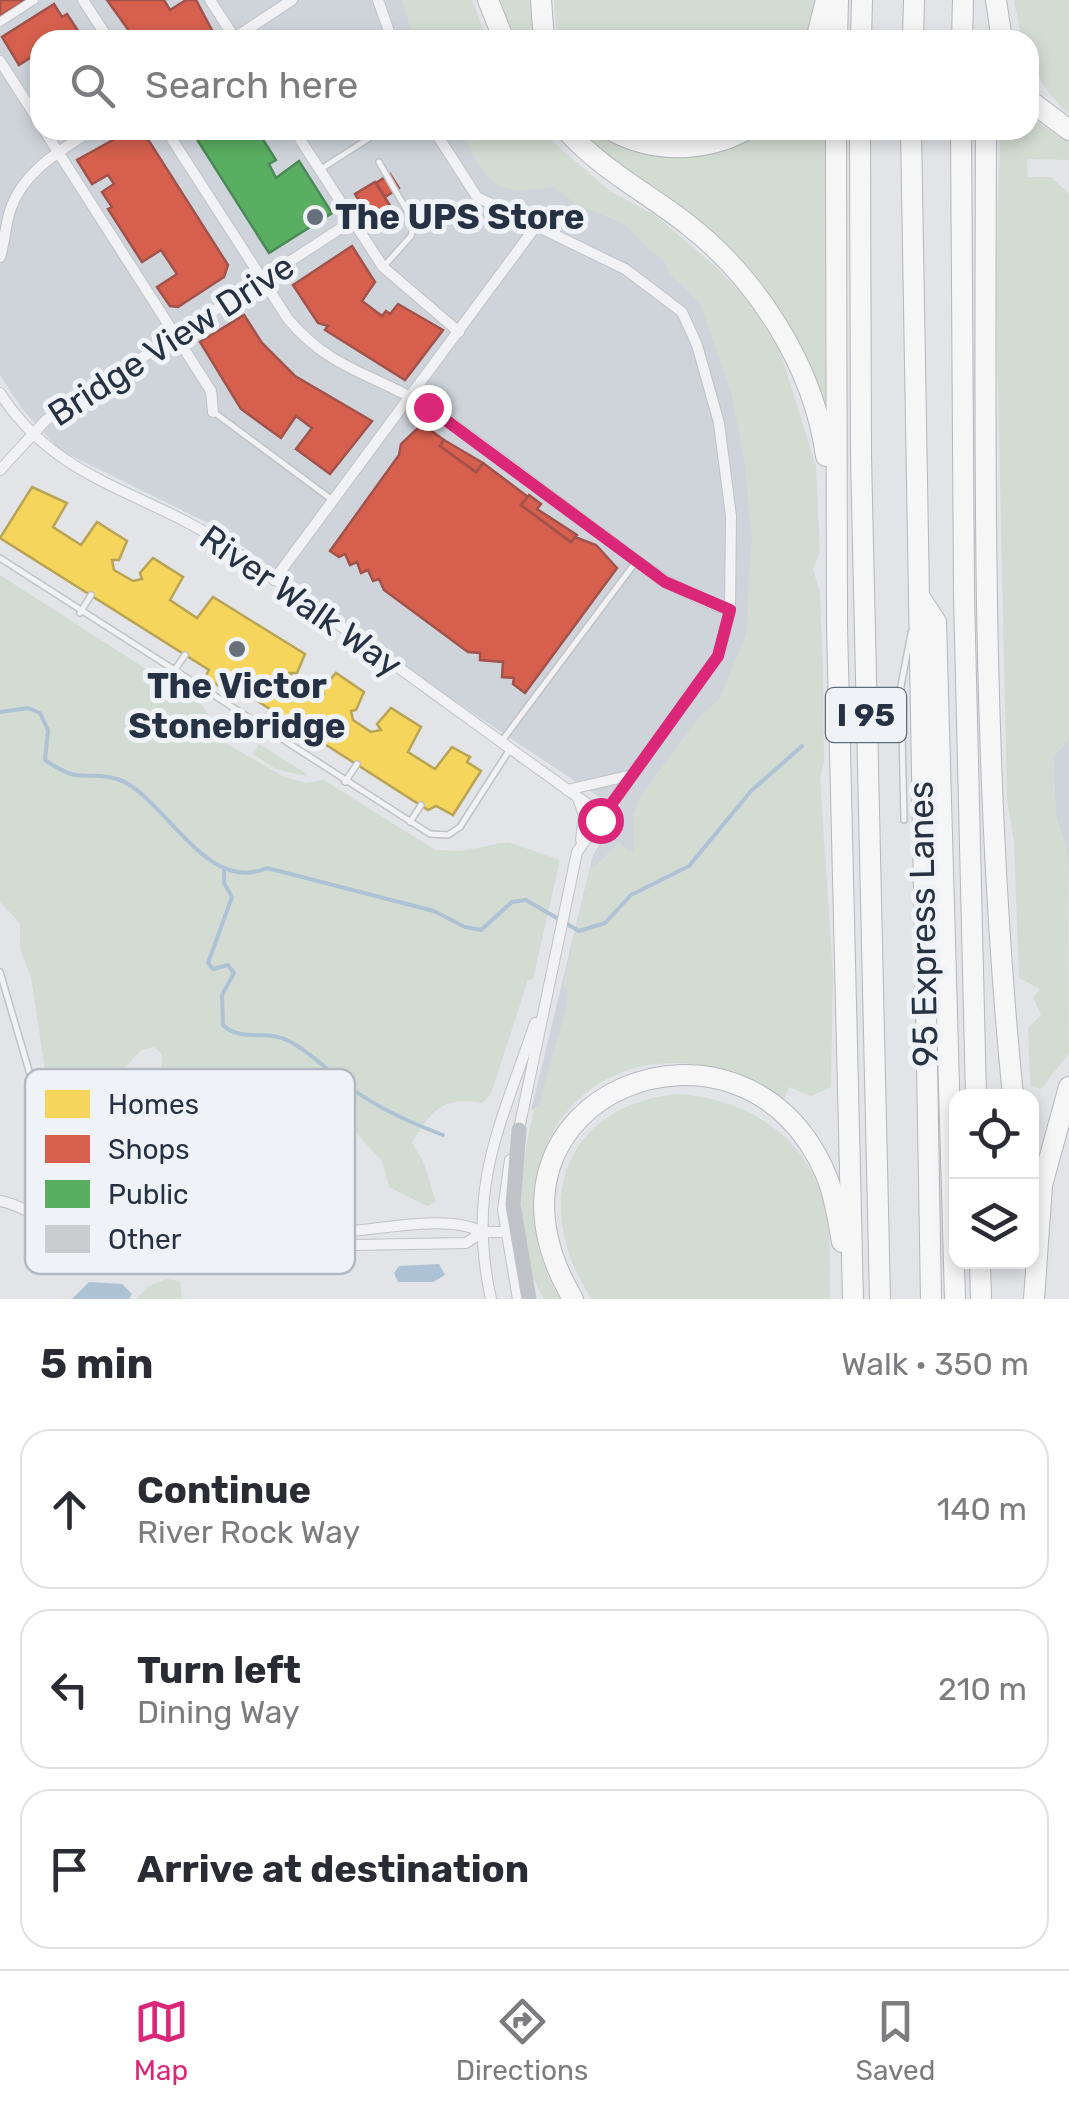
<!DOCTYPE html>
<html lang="en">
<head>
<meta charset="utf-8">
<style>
  body { margin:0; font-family:Rubik,sans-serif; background:#f2f2f3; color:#2b2b33 }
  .controls { position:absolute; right:30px; bottom:30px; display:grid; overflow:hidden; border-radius:20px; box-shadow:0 5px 15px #0003 }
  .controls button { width:90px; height:90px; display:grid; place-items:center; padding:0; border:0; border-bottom:2px solid #e1e1e2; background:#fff; color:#2b2b33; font:50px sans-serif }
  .stop { position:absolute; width:30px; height:30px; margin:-22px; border:8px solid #db2777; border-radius:50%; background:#fff }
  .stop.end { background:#db2777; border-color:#fff; box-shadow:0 2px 10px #0008 }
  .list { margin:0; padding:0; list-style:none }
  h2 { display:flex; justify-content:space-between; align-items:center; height:130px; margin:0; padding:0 40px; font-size:42px }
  h2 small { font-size:32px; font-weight:400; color:#7c7c81 }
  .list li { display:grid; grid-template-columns:65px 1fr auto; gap:30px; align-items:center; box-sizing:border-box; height:160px; margin:0 20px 20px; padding:0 20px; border:2px solid #e1e1e2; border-radius:30px }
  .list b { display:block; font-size:38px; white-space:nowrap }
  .list p { margin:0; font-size:32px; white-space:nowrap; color:#7c7c81 }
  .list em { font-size:32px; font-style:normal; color:#7c7c81 }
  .icon { flex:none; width:55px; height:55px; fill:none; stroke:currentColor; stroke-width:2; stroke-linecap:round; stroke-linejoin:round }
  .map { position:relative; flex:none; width:1069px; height:1299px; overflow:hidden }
  .search { position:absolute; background:#fff; box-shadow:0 5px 15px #0003; left:30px; right:30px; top:30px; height:110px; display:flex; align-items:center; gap:25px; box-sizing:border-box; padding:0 35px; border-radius:30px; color:#7c7c81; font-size:38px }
  .sheet { height:670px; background:#fff }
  nav { display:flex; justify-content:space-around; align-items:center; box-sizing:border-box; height:140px; border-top:2px solid #e1e1e2; background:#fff; font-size:28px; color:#7c7c81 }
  nav a { display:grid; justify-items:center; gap:5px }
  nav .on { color:#db2777 }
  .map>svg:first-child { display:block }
  .built { fill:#cfd4db }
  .green { fill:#d3dcd2 }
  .water { fill:#aec2d5 }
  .homes { fill:#f6d55c; stroke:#b8a454; stroke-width:2.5 }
  .shops { fill:#d6604d; stroke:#a1524a; stroke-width:2.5 }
  .public { fill:#5aae61; stroke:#4a8958; stroke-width:2.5 }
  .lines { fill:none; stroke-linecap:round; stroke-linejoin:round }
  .stream { stroke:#aec2d5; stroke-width:4 }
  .service-casing { stroke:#c0c2c5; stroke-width:8 }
  .pedestrian-casing { stroke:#c0c2c5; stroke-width:10 }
  .minor-casing { stroke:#c0c2c5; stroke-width:12 }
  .motorway-casing { stroke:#b4b7bc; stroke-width:22 }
  .service { stroke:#f2f2f4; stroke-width:5 }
  .pedestrian { stroke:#f2f2f4; stroke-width:8 }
  .minor { stroke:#f2f2f4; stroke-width:10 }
  .secondary { stroke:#bfc2c7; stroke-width:15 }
  .motorway { stroke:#f6f6f7; stroke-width:20 }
  .route { stroke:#db2777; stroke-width:12 }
  .poi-dot { fill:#68707c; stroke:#eff3f7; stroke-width:4 }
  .labels { text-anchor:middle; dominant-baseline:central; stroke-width:10; stroke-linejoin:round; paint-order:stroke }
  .shield { fill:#eff3f7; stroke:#626c79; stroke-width:2.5 }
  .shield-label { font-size:32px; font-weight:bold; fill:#263243 }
  .poi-label { font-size:35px; font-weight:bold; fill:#263243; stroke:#eff3f7; text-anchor:start }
  .street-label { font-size:35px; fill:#263243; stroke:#eff3f7 }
  .key { fill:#eff3f7; stroke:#b3b9c1; stroke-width:2.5 }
  .key-label { font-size:28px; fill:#263243 }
</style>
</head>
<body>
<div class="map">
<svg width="1069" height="1299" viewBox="0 0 1069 1299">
  <rect width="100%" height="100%" fill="#e2e4e7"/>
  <!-- built -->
  <g class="built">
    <path d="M0 0H446L461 40H40V130H502L707 273 784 585 605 1055 531 1111 593 855 620 811 429 684 218 528 60 450 23 410 0 375Z"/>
    <path d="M1069 739V929L1068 856 1056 816 1053 757Z"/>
  </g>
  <!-- green -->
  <g class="green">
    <path d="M402 0H472L487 40H414Z"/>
    <path d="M496 0H533L537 40H512Z"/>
    <path d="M554 0H816L805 40H557Z"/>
    <path d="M1014 0H1069V114C1048 96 1029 68 1029 40L1021 37Z"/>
    <path d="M1029 117 1069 142V160L1027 159 1028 177H1051L1069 194V739L1053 758 1056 816 1068 856 1069 1053 1041 1089 1031 1086 1030 1080 1028 1028 1041 1015 1033 998 1040 989 1019 978 1014 842 1007 799 996 299 1000 130H1029Z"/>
    <path d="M459 130H539L610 191 656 216 716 267 749 302 780 351 816 466 820 552 813 569 820 593 823 670 824 762 820 778 833 974 831 1087 811 1096 789 1087 784 1100C751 1081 716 1063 676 1063 548 1063 500 1199 560 1299H544C509 1242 520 1171 534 1109L539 1105 567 1004 568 990 563 986 590 867H595L619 842 629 852 634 850 633 815 640 797 701 715 719 700 746 635 752 536 744 459 732 395 700 303 669 273 663 258 650 251 625 224 577 205 554 187C487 196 492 184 459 130Z"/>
    <path d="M574 130C615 130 655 163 697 157 721 154 740 136 762 130 780 125 807 130 826 130L830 433C815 392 802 350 781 312 738 234 643 182 574 130Z"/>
    <path d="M641 130H725L673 139Z"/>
    <path d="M0 575 202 705 227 744 284 777 306 783 324 780 435 850 461 851 508 842 560 860 533 979 528 980 491 1094 482 1103C443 1096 432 1109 412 1143L423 1161 436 1202 427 1206 389 1187 382 1161 352 1129 336 1099 301 1087 236 1092 208 1085 168 1092 161 1084 162 1054 154 1047 141 1050 107 1088 83 1108 67 1112 55 1099 46 1076 31 978 20 949V923L0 902Z"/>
    <path d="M259 744 307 774 306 776 276 769 253 754Z"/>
    <path d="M676 1094C746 1098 806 1135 825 1206 832 1234 829 1270 830 1299H592C531 1209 560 1107 676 1094Z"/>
    <path d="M166 1279 180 1281 182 1299H136L148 1287Z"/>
  </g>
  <!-- water -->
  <g class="water">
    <path d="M439 1264 445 1275 433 1282H398L394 1273 399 1266Z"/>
    <path d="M89 1282 122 1284 132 1294 129 1299H72Z"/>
  </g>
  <!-- homes -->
  <path class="homes" d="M32 487 67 503 53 527 81 545 97 522 127 541 119 560H112L114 570 133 581 142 579 140 573 153 558 183 577 170 600 197 618 213 597 305 654 297 673H290L292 678 319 695 324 694 322 689 336 673 364 692 356 710 351 711 353 720 371 732 381 730 377 724 391 708 421 727 408 752 435 769 452 747 470 757 467 762 481 771 453 815 436 806 428 810 237 688 232 694 205 677 209 670 0 538Z"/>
  <!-- shops -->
  <g class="shops">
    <path d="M0 0H26L0 16Z"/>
    <path d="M107 0H164L170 10 186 0H196L214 34 204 40H130L132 35Z"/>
    <path d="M54 4 62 17 67 14 84 40H40V65L36 67 30 58 19 65 2 37Z"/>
    <path d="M131 130H142L228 265 224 277 178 307 170 306 157 287 177 274 161 250 142 262 108 209 112 207 102 192 114 184 108 175 92 184 77 160Z"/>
    <path d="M390 174 399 188 385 197 376 183Z"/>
    <path d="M375 182 396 215 372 231 356 207 361 204 355 194Z"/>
    <path d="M352 246 375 282 362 301 382 316 386 311 390 314 398 304 443 330 405 380 325 330 328 326 318 323 293 285Z"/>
    <path d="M244 315 262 343 295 376 372 421 330 474 296 449 312 428 296 416 281 438 241 409 200 342Z"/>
    <path d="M422 424 444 440 440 446 476 472 483 463 528 497 521 505 571 542 575 537 596 545 617 568 525 693 513 684 514 678 502 677 503 662 480 660V653L468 652 384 590 379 579 373 581 368 570 361 573 357 562 350 565 345 554 339 557 330 551 399 455 401 444Z"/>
    <path d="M444 440 483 463 476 472 440 446Z"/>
    <path d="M529 495 541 504 537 509 577 535 571 542 521 505Z"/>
  </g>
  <!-- public -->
  <path class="public" d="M191 130H274L262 138 276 160 269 164 276 178 299 161 332 213 269 253Z"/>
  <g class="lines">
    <!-- stream -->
    <g class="stream">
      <path d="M0 712 28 708 40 713 48 730 45 760C84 787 85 769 117 779 164 794 205 896 267 868L434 911 465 927 481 930 512 902 526 900 579 931 605 923 631 895 689 866 751 791 802 746"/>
      <path d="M224 868V883L232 897 208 963 213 969 228 965 234 973 222 995 223 1025C241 1043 268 1029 289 1041 313 1054 330 1073 352 1089 380 1109 411 1123 443 1135"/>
    </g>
    <defs>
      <g id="service">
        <path d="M379 162 414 223 411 236 385 265"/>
        <path d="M321 169 382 130"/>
        <path d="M215 413 331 499"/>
        <path d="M0 558 430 834 448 835 460 827 510 749"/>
        <path d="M80 613 91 595"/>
        <path d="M176 668 185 655"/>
        <path d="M501 742 635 563"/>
        <path d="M345 782 357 764"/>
        <path d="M904 820 901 686 911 633"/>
        <path d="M410 822 421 805"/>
        <path d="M0 972 44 1122 60 1135 102 1139 114 1155"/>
        <path d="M296 1233 299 1269"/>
      </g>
      <path id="pedestrian" d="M0 22 34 0"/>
      <g id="minor">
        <path d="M83 0 109 40"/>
        <path d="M210 0 236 40"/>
        <path d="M378 0 392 40"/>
        <path d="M231 40 292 0"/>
        <path d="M0 61 40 123"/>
        <path d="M44 130 211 391 213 412"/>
        <path d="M166 130 288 319C333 373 381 375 434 411 491 449 545 493 600 533 641 564 680 596 730 610"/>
        <path d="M294 130 383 267 459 332"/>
        <path d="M434 130 477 197 625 269 682 312 697 345 719 423 731 516 730 610 718 656 577 852 518 1134"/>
        <path d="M0 257C5 242 5 226 10 211 22 172 60 151 92 130"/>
        <path d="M0 393C57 483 148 491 230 548 356 635 479 727 603 815"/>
        <path d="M0 470 46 420 352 221"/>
        <path d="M274 580 536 226"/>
        <path d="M567 790 632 775"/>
        <path d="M578 798 584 815 581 840"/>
        <path d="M510 1160 503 1210 518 1299"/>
        <path d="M0 1201C30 1207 52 1229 80 1240 98 1247 118 1236 134 1249L466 1243 482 1232H505"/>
        <path d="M126 1242 133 1236C198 1235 263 1235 328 1233 371 1232 446 1212 482 1232"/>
        <path d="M491 1299C466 1186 501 1125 535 1023"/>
      </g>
      <g id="motorway">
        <path d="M488 0 504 40"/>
        <path d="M541 0 544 40"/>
        <path d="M996 0 1002 40"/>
        <path d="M816 40 826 0"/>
        <path d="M837 40 838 0"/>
        <path d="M861 40 862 0"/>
        <path d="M913 40 914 0"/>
        <path d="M962 40 963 0"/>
        <path d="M1029 100 1069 130"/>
        <path d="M566 130C601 169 646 192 687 224 757 278 814 367 826 456"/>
        <path d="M611 130C653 153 703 153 746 130"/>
        <path d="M836 130 837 625 853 1299"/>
        <path d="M860 130 861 456 880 1299"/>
        <path d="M911 130 931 1299"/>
        <path d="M961 130 964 595 976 1096"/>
        <path d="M986 130C985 452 981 776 1013 1096"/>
        <path d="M919 596 936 622 955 1299"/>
        <path d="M980 1262 981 1299"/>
        <path d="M573 1299C452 1095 745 981 826 1175 835 1196 838 1220 842 1242"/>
        <path d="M1034 1299 1042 1185 1069 1087"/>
      </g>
    </defs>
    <!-- service casing -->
    <use href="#service" class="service-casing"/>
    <!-- pedestrian casing -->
    <use href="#pedestrian" class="pedestrian-casing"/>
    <!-- minor casing -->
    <use href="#minor" class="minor-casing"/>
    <!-- motorway casing -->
    <use href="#motorway" class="motorway-casing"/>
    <!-- service -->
    <use href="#service" class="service"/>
    <!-- pedestrian -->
    <use href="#pedestrian" class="pedestrian"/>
    <!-- minor -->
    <use href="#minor" class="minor"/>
    <!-- secondary -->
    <path class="secondary" d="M519 1130 513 1205 529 1299"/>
    <!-- motorway -->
    <use href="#motorway" class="motorway"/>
  </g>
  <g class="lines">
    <!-- route -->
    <path class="route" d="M428 407 665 582 730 610 718 656 600 820"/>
  </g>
  <!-- markers -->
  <g class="poi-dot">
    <circle cx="315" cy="217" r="10"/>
    <circle cx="237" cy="649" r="10"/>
  </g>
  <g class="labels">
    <!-- shield labels -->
    <rect class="shield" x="826" y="688" width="80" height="54" rx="8"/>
    <g class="shield-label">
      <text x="866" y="715">I 95</text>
    </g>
    <!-- poi labels -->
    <g class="poi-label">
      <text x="335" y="217">The UPS Store</text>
      <text x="237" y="686" text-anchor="middle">The Victor<tspan x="237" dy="40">Stonebridge</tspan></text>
    </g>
    <!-- street labels -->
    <g class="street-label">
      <text transform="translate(171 340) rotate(-33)">Bridge View Drive</text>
      <text transform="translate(301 601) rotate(35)">River Walk Way</text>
      <text transform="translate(923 924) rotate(-91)">95 Express Lanes</text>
    </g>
  </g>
  <!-- legend -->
  <rect x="25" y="1069" width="330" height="205" rx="15" class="key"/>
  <rect x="45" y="1090" width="45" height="28" fill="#f6d55c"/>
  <rect x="45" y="1135" width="45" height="28" fill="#d6604d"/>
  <rect x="45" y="1180" width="45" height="28" fill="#5aae61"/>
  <rect x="45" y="1225" width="45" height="28" fill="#caccd0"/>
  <g class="key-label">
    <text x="108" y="1114">Homes</text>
    <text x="108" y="1159">Shops</text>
    <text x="108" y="1204">Public</text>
    <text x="108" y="1249">Other</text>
  </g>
</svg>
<div class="controls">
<button><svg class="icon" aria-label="locate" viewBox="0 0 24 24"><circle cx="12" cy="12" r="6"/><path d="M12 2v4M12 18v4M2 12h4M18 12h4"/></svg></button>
<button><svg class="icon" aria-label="layers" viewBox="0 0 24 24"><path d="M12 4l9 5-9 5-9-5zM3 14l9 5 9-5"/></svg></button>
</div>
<div class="stop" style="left:600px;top:820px"></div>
<div class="stop end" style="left:428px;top:407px"></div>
<div class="search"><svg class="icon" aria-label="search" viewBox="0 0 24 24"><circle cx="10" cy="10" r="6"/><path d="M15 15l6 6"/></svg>Search here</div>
</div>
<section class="sheet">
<h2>5 min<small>Walk · 350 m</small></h2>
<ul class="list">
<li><svg class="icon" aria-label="ahead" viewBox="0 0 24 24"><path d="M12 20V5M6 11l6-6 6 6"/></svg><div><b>Continue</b><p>River Rock Way</p></div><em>140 m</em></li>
<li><svg class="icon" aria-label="left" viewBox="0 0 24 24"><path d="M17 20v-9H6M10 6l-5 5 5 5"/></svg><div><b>Turn left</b><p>Dining Way</p></div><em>210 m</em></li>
<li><svg class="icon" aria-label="arrive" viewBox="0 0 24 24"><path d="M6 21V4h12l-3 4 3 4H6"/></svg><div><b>Arrive at destination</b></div></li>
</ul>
</section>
<nav>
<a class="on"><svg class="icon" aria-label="map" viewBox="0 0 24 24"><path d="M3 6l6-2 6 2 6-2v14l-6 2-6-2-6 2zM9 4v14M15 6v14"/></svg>Map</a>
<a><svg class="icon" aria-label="directions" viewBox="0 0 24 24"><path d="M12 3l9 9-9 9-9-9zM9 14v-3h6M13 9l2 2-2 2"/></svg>Directions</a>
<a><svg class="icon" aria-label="saved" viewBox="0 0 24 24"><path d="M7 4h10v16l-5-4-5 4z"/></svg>Saved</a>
</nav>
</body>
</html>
